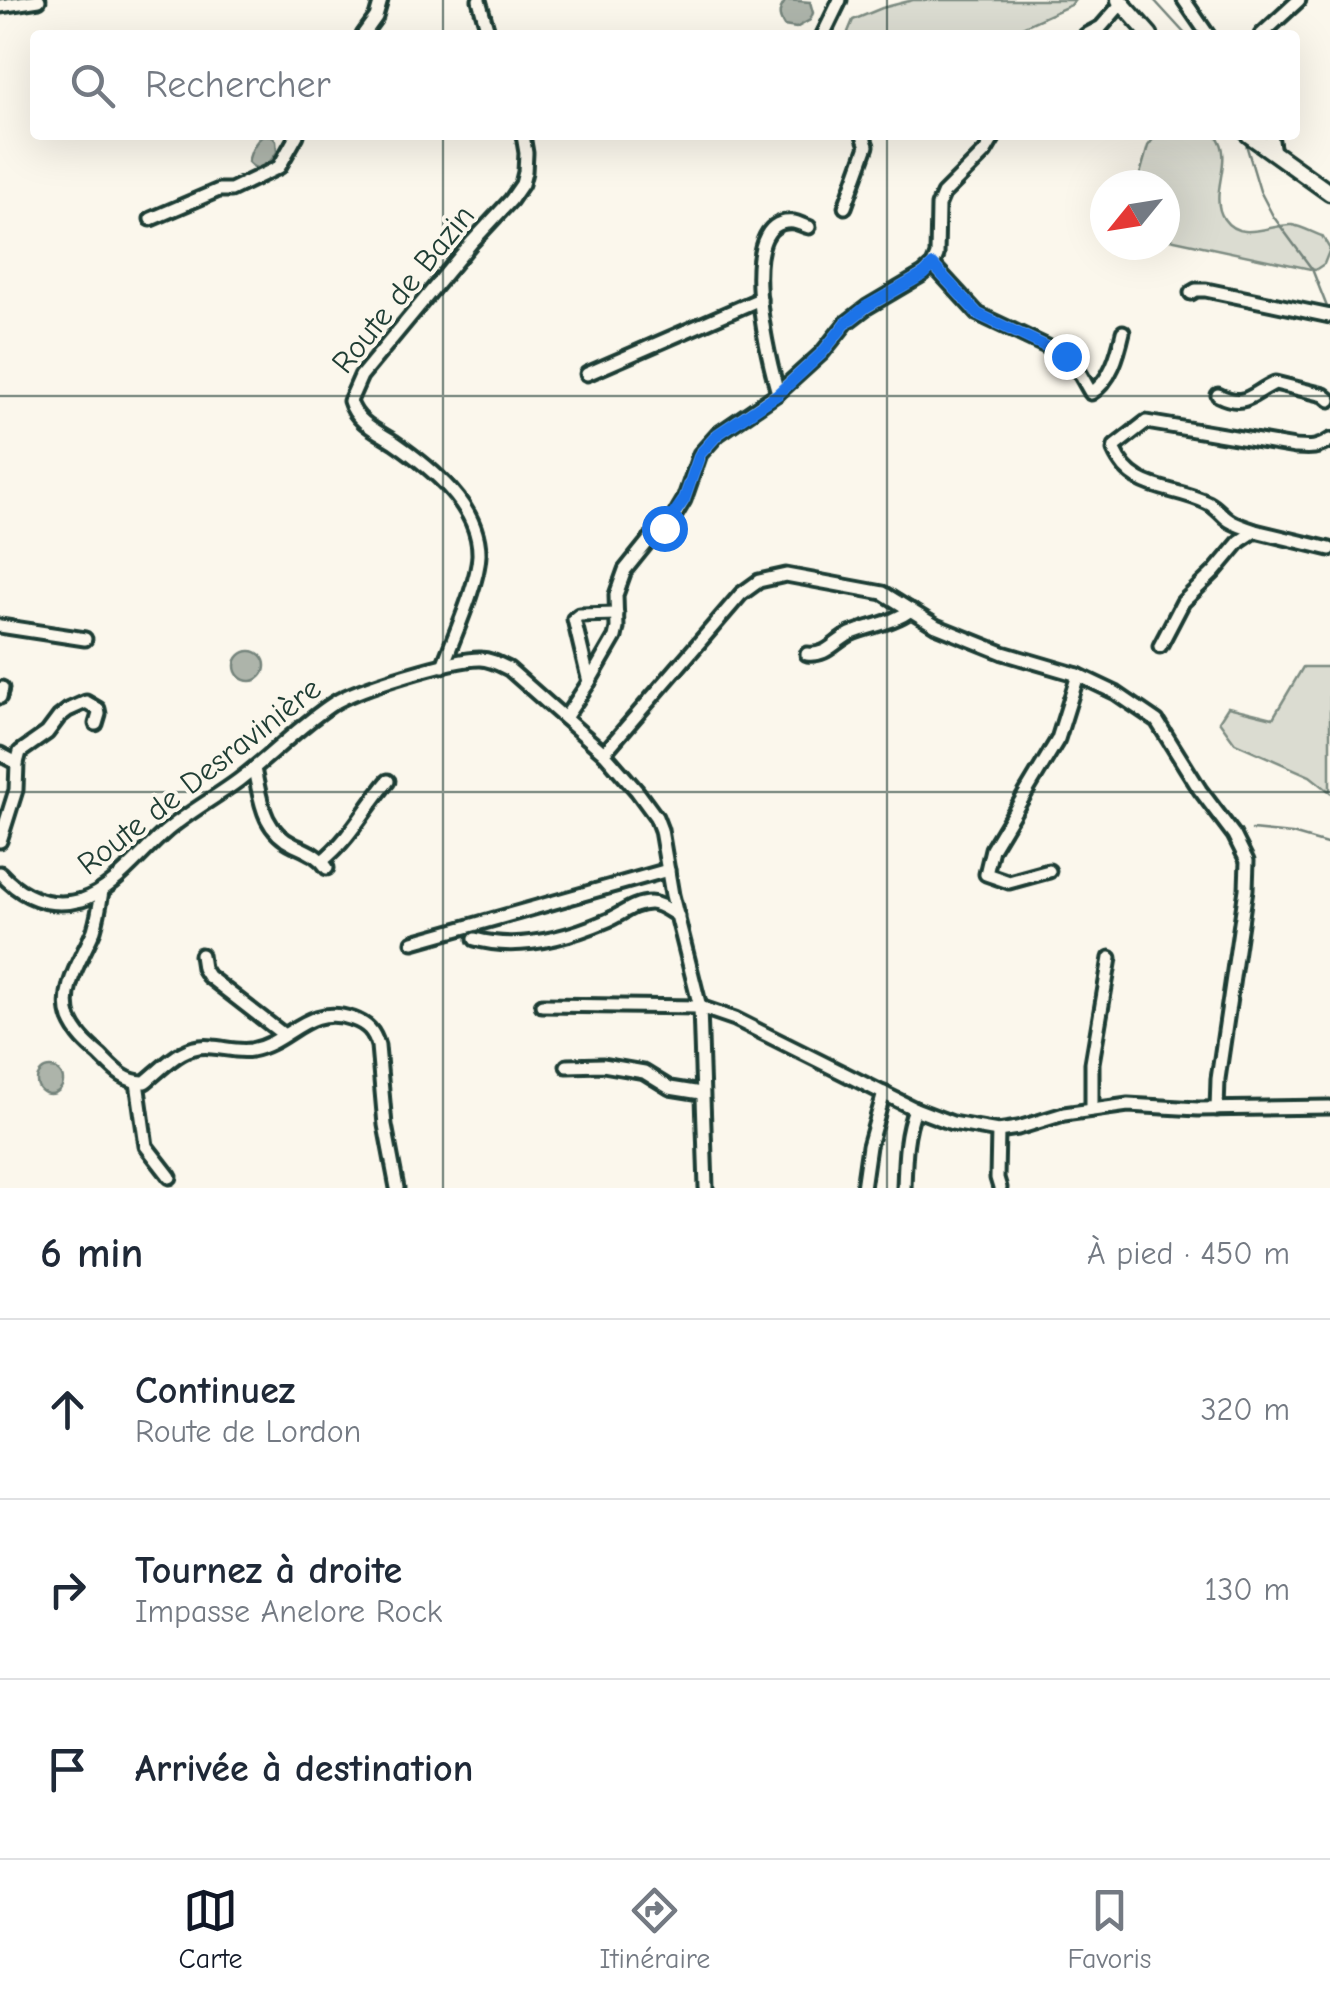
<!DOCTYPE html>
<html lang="fr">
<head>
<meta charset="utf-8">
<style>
  body { margin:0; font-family:"Comic Neue",sans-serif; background:#f6f6f7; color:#1f2937 }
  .compass { position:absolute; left:1090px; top:170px; width:90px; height:90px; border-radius:50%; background:#fff; box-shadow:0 10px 40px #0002; rotate:240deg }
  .stop { position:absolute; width:30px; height:30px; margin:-22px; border:8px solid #1a73e8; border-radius:50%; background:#fff }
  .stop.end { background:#1a73e8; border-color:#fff; box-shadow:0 2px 10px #0008 }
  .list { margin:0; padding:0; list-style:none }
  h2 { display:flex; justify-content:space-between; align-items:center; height:130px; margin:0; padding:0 40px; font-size:42px }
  h2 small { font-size:32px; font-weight:400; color:#747a83 }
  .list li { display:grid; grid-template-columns:65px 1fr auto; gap:30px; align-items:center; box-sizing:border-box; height:180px; padding:0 40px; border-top:2px solid #e0e1e3 }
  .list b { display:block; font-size:38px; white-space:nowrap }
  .list p { margin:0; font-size:32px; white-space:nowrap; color:#747a83 }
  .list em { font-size:32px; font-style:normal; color:#747a83 }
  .icon { flex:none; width:55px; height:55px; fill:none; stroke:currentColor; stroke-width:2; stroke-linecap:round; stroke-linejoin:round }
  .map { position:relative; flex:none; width:1330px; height:1188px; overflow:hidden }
  .search { position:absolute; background:#fff; box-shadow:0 10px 40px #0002; left:30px; right:30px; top:30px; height:110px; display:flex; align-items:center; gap:25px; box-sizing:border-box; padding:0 35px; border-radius:10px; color:#747a83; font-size:38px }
  .sheet { height:670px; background:#fff }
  nav { display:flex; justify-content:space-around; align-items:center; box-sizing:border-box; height:140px; border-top:2px solid #e0e1e3; background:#fff; font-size:28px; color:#747a83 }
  nav a { display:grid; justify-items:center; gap:5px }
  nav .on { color:#111827 }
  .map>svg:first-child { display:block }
  .green { fill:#dbdcd1; stroke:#7d8c82; stroke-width:2.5 }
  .water { fill:#adb4aa; stroke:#74847b; stroke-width:2.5 }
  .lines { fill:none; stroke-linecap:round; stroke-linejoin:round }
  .stream { stroke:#74847b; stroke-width:2.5 }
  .minor-casing { stroke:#1f3d34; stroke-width:19 }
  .major-casing { stroke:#1f3d34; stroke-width:21 }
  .minor { stroke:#fbf7ec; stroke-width:11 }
  .major { stroke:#fbf7ec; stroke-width:14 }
  .route { stroke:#1a73e8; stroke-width:12 }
  .grid { fill:none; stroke:#1f3d34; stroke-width:2.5; stroke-opacity:0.55 }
  .labels { text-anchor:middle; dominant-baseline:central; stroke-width:8; stroke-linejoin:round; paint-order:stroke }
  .street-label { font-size:32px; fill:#1f3d34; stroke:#fbf7ec }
</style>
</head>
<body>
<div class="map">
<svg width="1330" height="1188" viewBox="0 0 1330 1188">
  <rect width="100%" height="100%" fill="#fbf7ec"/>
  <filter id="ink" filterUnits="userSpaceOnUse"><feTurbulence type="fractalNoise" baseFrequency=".01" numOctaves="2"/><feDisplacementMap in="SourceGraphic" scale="20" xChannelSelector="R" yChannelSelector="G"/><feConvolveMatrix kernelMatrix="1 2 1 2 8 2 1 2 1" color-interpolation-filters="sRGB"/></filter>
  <g filter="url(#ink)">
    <!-- green -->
    <g class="green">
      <path d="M913 0H1075L1071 5 1022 27 1012 35H850L848 32 853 20 882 8Z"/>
      <path d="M1156 135H1216C1236 159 1207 193 1224 219 1240 243 1271 224 1292 225 1301 226 1313 233 1322 236L1330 249 1324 264 1315 270 1165 238V185H1137L1148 146Z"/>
      <path d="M1303 667H1330V792L1310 776 1235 743 1219 721 1228 707 1273 718Z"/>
    </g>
    <!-- water -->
    <g class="water">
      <path d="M786 0 810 2 813 13 810 20 796 28 784 26C777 15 779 10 786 0Z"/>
      <path d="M264 135 272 136 276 141 277 152C270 163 260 176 248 162 251 151 254 142 264 135Z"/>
      <circle cx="250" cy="666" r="15"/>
      <circle cx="50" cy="1081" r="13"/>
    </g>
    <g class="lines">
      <!-- stream -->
      <g class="stream">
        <path d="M1154 0 1186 35"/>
        <path d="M1245 141 1260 191 1273 216 1312 269 1329 312"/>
        <path d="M1252 830 1292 834 1330 845"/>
      </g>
      <defs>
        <g id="minor">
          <path d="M479 0 489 35"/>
          <path d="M1184 0 1208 35"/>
          <path d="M0 6 39 0"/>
          <path d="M363 35 376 17 381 0"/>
          <path d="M823 35 840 0"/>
          <path d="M1086 35 1101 27 1122 3"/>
          <path d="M1261 35 1299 0"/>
          <path d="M1271 135 1274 153"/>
          <path d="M845 207 867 146 863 135"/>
          <path d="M151 219 219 190H231L279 167 297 135"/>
          <path d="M933 265 978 314 1067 356 1074 363 1091 393C1111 381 1118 354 1123 332"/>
          <path d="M1191 293 1196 290H1206L1330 316"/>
          <path d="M587 374 760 299"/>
          <path d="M778 393C770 364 731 215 794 222 799 223 804 226 809 227"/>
          <path d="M1218 395C1246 409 1252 393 1275 383L1324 395 1330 400"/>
          <path d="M1255 531C1245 527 1234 525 1226 518 1219 512 1216 507 1208 503 1172 485 1133 493 1114 450L1115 446 1146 422 1295 447C1309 448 1318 449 1330 440"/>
          <path d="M0 626 85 639"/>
          <path d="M1160 646 1183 602 1214 572 1240 541 1255 531 1330 549"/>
          <path d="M807 654C827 656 833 643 850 634 870 625 892 624 911 610"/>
          <path d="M443 666C454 636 478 584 479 555 480 506 430 467 394 442 377 431 356 422 350 401L361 376 472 242 511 200 522 184 525 172 526 153 523 135"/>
          <path d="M589 682 574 619 579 615 617 614"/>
          <path d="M0 697 2 688"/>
          <path d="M565 718 589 682 615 637 617 628 616 595 625 570 650 539 674 517 684 500 700 454 718 434 778 393 822 353 846 323 867 307 923 274 933 265 937 255 938 206 943 194 985 152 995 135"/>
          <path d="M604 753 741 594 759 581 786 575 883 593 936 626 1003 653 1078 675 1116 693 1157 721 1200 790 1234 835 1247 861 1246 889 1218 1079 1217 1109"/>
          <path d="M0 754 17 763"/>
          <path d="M254 769C261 800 262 830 294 845 307 851 318 855 327 868"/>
          <path d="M0 841 16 790 17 763 20 752 47 733 59 717 68 710 86 702 98 709 99 714 96 724"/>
          <path d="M322 861C350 839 366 807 388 781"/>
          <path d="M1049 871 1009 882 986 874 992 849 1058 739 1078 675"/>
          <path d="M0 873C22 897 49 909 82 900 112 891 140 854 164 833 187 813 215 798 239 780 271 756 300 725 334 703 358 688 452 659 480 659 490 659 499 664 509 669L604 753 637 791 656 817 661 830 672 895 700 1007 706 1188"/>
          <path d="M102 891C100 904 98 917 94 930 83 957 59 989 70 1019 76 1034 88 1045 100 1055 113 1068 125 1083 145 1082 166 1065 184 1043 212 1047 225 1048 238 1052 251 1050 290 1043 307 1003 353 1019 367 1024 374 1031 378 1046L385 1125 397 1188"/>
          <path d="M475 939C518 951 566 938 606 921 621 915 633 903 650 903 660 903 669 911 678 916"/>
          <path d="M413 942 668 870"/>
          <path d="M201 955 203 968 208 976 284 1035"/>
          <path d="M542 1005 700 1007 735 1019 915 1109 952 1123 998 1131 1018 1128 1064 1114 1128 1105 1198 1109 1330 1107"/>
          <path d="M567 1066 603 1065 644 1072 670 1088 701 1093"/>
          <path d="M137 1082 146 1146 170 1177"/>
          <path d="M1092 1109V1063L1110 958"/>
          <path d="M998 1131 997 1178 1000 1188"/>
          <path d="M863 1188 869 1146 884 1093"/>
          <path d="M904 1188C905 1161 905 1135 915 1109"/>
        </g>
        <g id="major">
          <path d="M1119 0 1150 35"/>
          <path d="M1249 135 1330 193"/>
        </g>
      </defs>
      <!-- minor casing -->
      <use href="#minor" class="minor-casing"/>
      <!-- major casing -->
      <use href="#major" class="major-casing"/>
      <!-- minor -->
      <use href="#minor" class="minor"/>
      <!-- major -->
      <use href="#major" class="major"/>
    </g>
  </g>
  <g class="lines" filter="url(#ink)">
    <!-- route -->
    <path class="route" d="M664 528 684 500 700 454 718 434 778 394 822 353 846 323 866 307 924 274 933 265 978 314 1066 356"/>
  </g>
  <!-- grid -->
  <path class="grid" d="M443 0V35M887 0V35M443 135V1188M887 135V1188M0 396H1330M0 792H1330"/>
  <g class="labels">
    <!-- street labels -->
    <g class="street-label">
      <text transform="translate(403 289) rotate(-51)">Route de Bazin</text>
      <text transform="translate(199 776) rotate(-38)">Route de Desravinière</text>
    </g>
  </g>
</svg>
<svg class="compass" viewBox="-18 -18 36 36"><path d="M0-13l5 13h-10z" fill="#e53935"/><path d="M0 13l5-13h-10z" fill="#747a83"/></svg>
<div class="stop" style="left:664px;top:528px"></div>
<div class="stop end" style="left:1066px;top:356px"></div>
<div class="search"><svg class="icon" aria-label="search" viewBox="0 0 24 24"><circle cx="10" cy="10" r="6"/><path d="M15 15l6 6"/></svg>Rechercher</div>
</div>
<section class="sheet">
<h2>6 min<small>À pied · 450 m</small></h2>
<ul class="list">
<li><svg class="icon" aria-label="ahead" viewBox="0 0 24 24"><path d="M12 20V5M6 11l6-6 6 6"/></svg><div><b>Continuez</b><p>Route de Lordon</p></div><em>320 m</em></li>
<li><svg class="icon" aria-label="right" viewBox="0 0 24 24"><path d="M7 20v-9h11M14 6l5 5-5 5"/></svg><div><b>Tournez à droite</b><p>Impasse Anelore Rock</p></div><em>130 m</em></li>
<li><svg class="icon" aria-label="arrive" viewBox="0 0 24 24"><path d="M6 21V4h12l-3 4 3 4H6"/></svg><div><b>Arrivée à destination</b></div></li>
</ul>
</section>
<nav>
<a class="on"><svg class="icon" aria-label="map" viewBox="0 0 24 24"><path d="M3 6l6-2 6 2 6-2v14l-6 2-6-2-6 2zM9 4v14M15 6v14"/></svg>Carte</a>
<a><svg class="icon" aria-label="directions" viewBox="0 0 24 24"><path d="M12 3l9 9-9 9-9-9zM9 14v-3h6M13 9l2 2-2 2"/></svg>Itinéraire</a>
<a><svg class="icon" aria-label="saved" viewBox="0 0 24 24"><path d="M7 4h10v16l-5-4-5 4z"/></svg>Favoris</a>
</nav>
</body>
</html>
